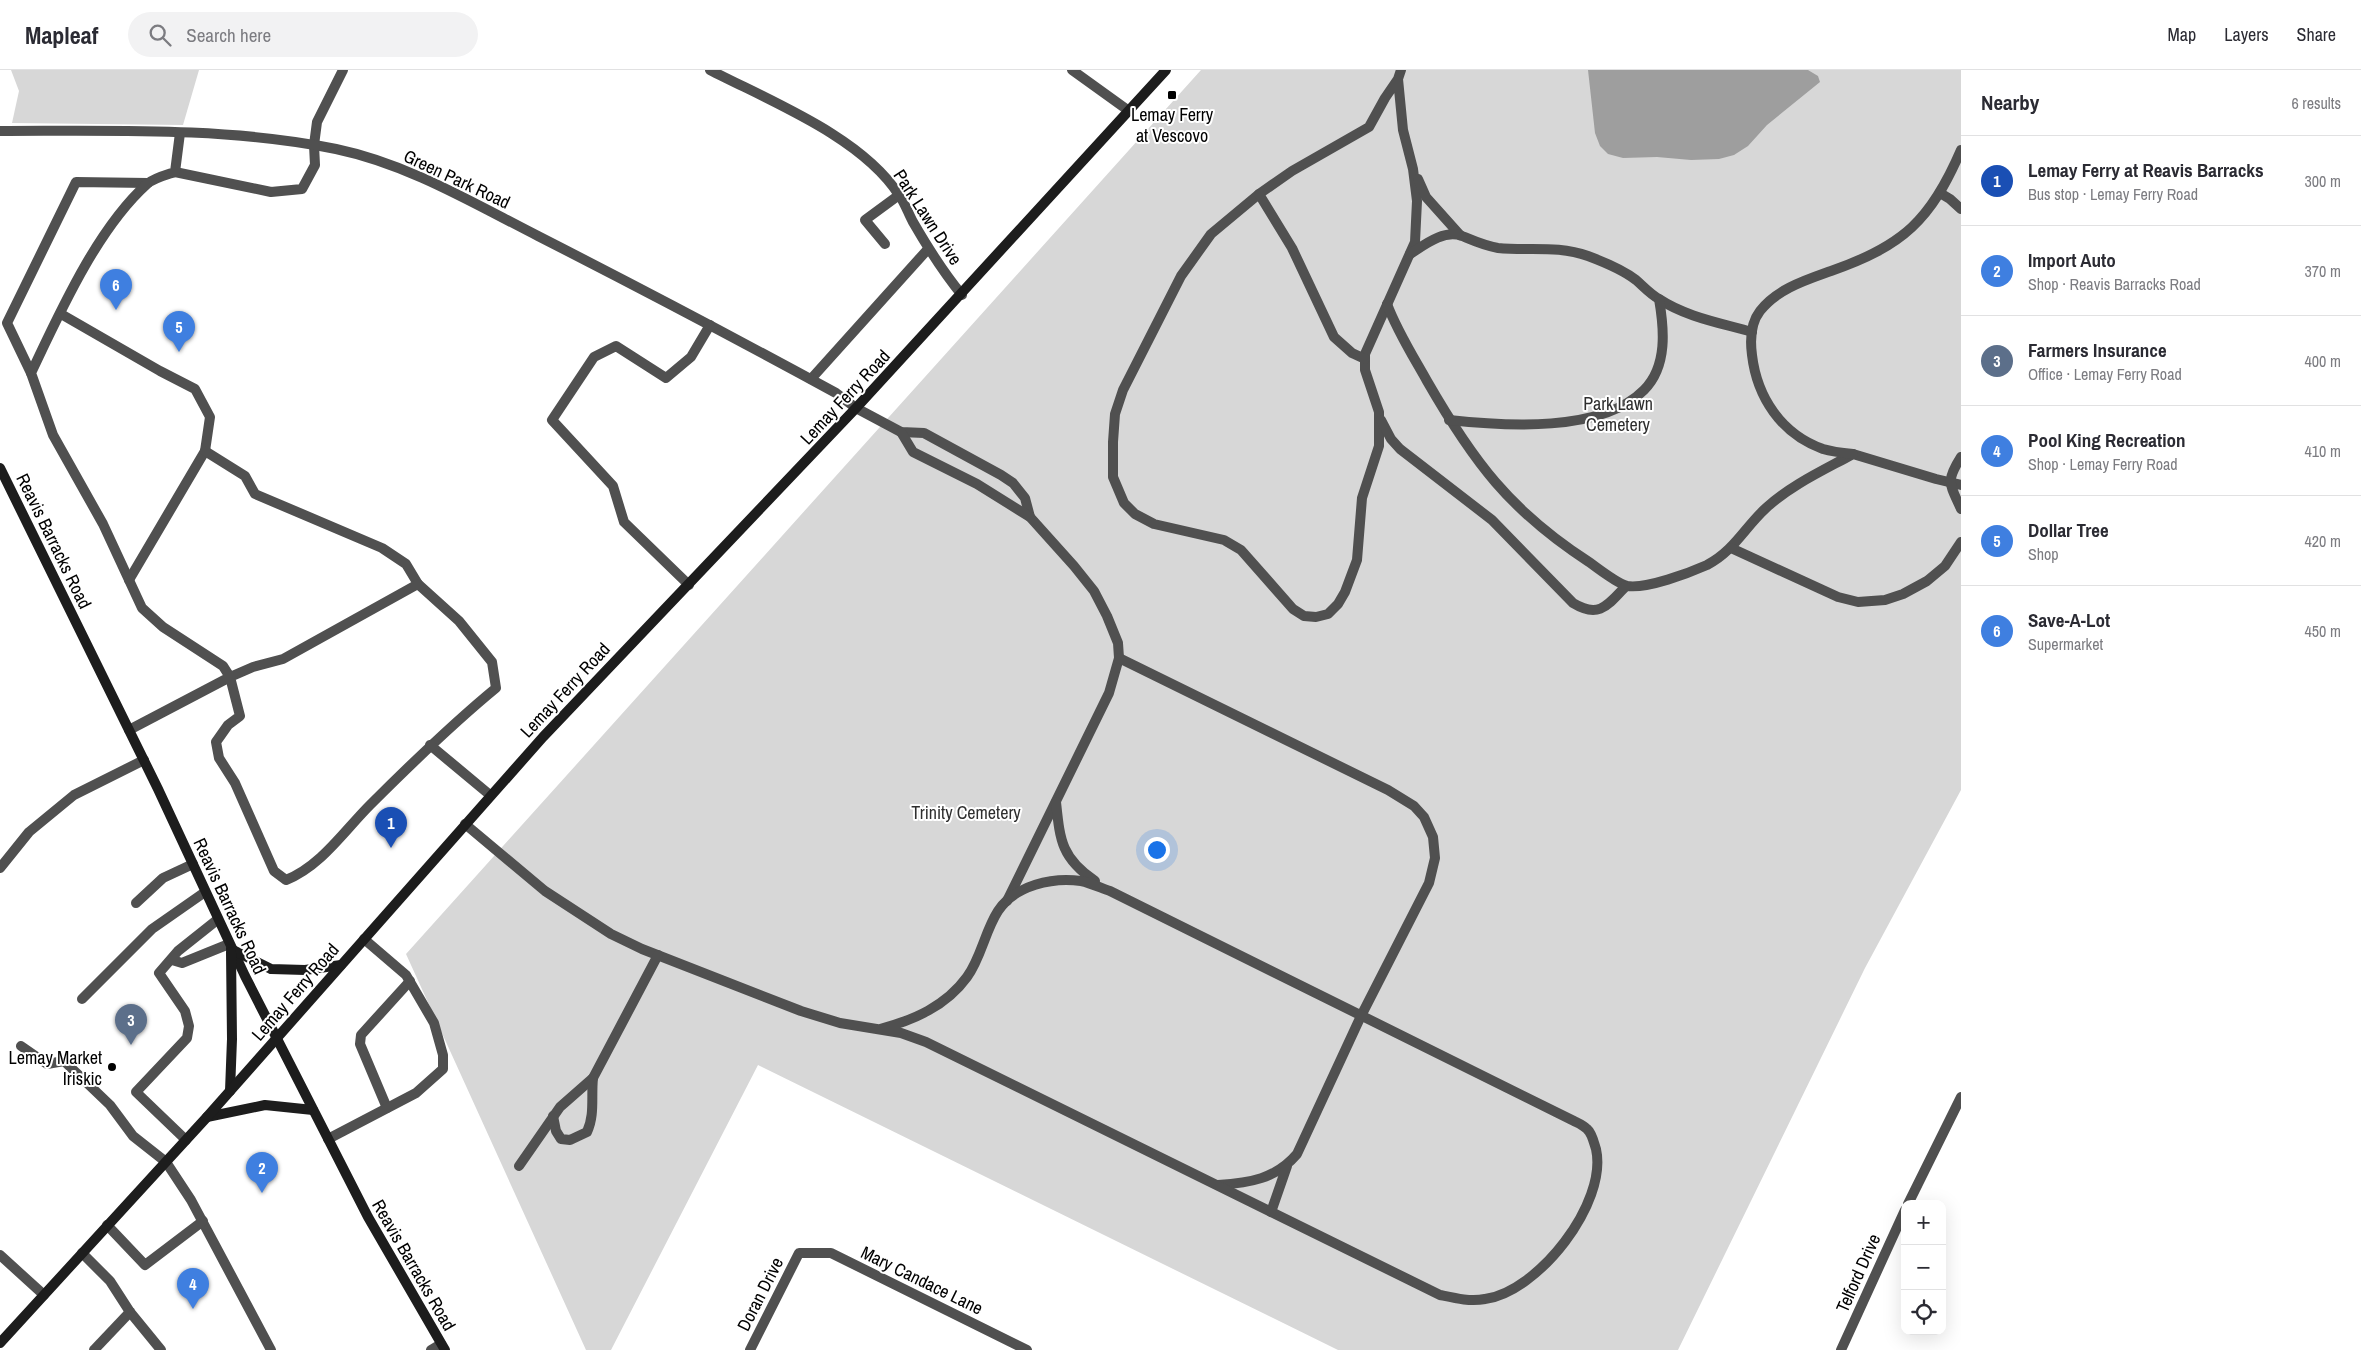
<!DOCTYPE html>
<html lang="en">
<head>
<meta charset="utf-8">
<style>
  body { margin:0; font-family:"Archivo Narrow",sans-serif; background:#f2f2f3; color:#2b2b33 }
  .controls { position:absolute; right:15px; bottom:15px; display:grid; overflow:hidden; border-radius:10px; box-shadow:0 5px 20px #0002 }
  .controls button { width:45px; height:45px; display:grid; place-items:center; padding:0; border:0; border-bottom:1px solid #e1e1e2; background:#fff; color:#2b2b33; font:25px sans-serif }
  .you { position:absolute; left:1156px; top:779px; width:18px; height:18px; margin:-12px; border:4px solid #fff; border-radius:50%; background:#1a73e8; box-shadow:0 0 0 8px #1a73e833 }
  .badge { display:grid; place-items:center; width:32px; height:32px; border-radius:50%; background:#111827; color:#fff; font-size:16px; font-weight:700 }
  .pin { position:absolute; translate:-50% -41px; filter:drop-shadow(0 1px 2px #0008) }
  .pin::after { content:''; position:absolute; top:26px; width:18px; height:15px; background:inherit; clip-path:polygon(0 0,100% 0,50% 100%) }
  .list { margin:0; padding:0; list-style:none }
  h2 { display:flex; justify-content:space-between; align-items:center; height:65px; margin:0; padding:0 20px; font-size:21px }
  h2 small { font-size:16px; font-weight:400; color:#7c7c81 }
  .list li { display:grid; grid-template-columns:32px 1fr auto; gap:15px; align-items:center; box-sizing:border-box; height:90px; padding:0 20px; border-top:1px solid #e1e1e2 }
  .list b { display:block; font-size:19px; white-space:nowrap }
  .list p { margin:0; font-size:16px; white-space:nowrap; color:#7c7c81 }
  .list em { font-size:16px; font-style:normal; color:#7c7c81 }
  .icon { flex:none; width:28px; height:28px; fill:none; stroke:currentColor; stroke-width:2; stroke-linecap:round; stroke-linejoin:round }
  .map { position:relative; flex:none; width:1961px; height:1280px; overflow:hidden }
  header { display:flex; align-items:center; gap:30px; box-sizing:border-box; height:70px; padding:0 25px; background:#fff; border-bottom:1px solid #e1e1e2 }
  header strong { font-size:24px }
  nav { display:flex; gap:28px; margin-inline-start:auto; font-size:18px }
  .search { width:350px; height:45px; background:#f2f2f3; display:flex; align-items:center; gap:12px; box-sizing:border-box; padding:0 18px; border-radius:28px; color:#7c7c81; font-size:19px }
  main { display:flex }
  aside { flex:1; background:#fff }
  .map>svg:first-child { display:block }
  .green { fill:#d7d7d7 }
  .water { fill:#9e9e9e }
  .lines { fill:none; stroke-linecap:round; stroke-linejoin:round }
  .service { stroke:#505050; stroke-width:10 }
  .minor { stroke:#505050; stroke-width:10 }
  .tertiary { stroke:#505050; stroke-width:10 }
  .secondary { stroke:#1d1d1d; stroke-width:10 }
  .poi-dot { fill:#000; stroke:#fff; stroke-width:2 }
  .labels { text-anchor:middle; dominant-baseline:central; stroke-width:4; stroke-linejoin:round; paint-order:stroke }
  .poi-label { font-size:18px; fill:#000; stroke:#fff }
  .street-label { font-size:18px; fill:#000; stroke:#fff }
  .park-label { font-size:18px; fill:#2e2e2e; stroke:#fff }
</style>
</head>
<body>
<header>
<strong>Mapleaf</strong>
<div class="search"><svg class="icon" aria-label="search" viewBox="0 0 24 24"><circle cx="10" cy="10" r="6"/><path d="M15 15l6 6"/></svg>Search here</div>
<nav><a>Map</a><a>Layers</a><a>Share</a></nav>
</header>
<main>
<div class="map">
<svg width="1961" height="1280" viewBox="0 0 1961 1280">
  <rect width="100%" height="100%" fill="#fff"/>
  <!-- green -->
  <g class="green">
    <path d="M11 0H199L183 55 12 53 19 21Z"/>
    <path d="M1201 0H1961V720L1865 898 1678 1280H1338L758 995 611 1280H586L406 884Z"/>
  </g>
  <!-- water -->
  <path class="water" d="M1588 0H1808L1818 6 1820 12 1767 55 1748 76 1734 85 1719 89 1691 90 1657 87 1623 88 1608 84 1600 76 1595 63Z"/>
  <g class="lines">
    <!-- service -->
    <g class="service">
      <path d="M1398 9 1403 60 1413 99 1417 131 1415 172 1365 284V300L1379 342V376L1362 428 1357 490 1345 522 1338 534 1328 544 1316 547 1304 546 1293 539 1241 480 1224 470 1154 454 1135 444 1124 433 1113 407V372L1115 344 1123 320 1181 206 1211 164 1259 124 1292 101 1369 57 1385 28 1398 9 1401 0"/>
      <path d="M175 102 271 122 302 119 315 95 314 75"/>
      <path d="M1418 109 1426 127 1460 165"/>
      <path d="M1940 123 1950 129 1961 139"/>
      <path d="M1259 124 1292 178 1334 267 1352 283 1365 289"/>
      <path d="M885 174 865 150 899 125"/>
      <path d="M1410 184C1424 175 1444 159 1462 166 1474 171 1485 176 1498 178 1528 181 1558 175 1588 186 1604 192 1622 199 1636 210 1643 216 1650 224 1659 229 1686 247 1721 253 1752 262"/>
      <path d="M1387 234C1397 261 1413 286 1427 311 1473 391 1510 441 1589 492 1597 498 1618 514 1627 516 1647 519 1689 503 1707 495 1734 481 1745 457 1766 438 1791 415 1824 400 1853 384L1936 409 1961 415"/>
      <path d="M61 244 160 301 195 319 210 347 205 381 129 510"/>
      <path d="M31 303 7 253 76 112 148 113"/>
      <path d="M811 309 928 179"/>
      <path d="M856 338 901 362 924 363 1001 405 1013 413 1025 428 1030 447"/>
      <path d="M1381 350 1391 369 1400 379 1492 450 1573 533C1599 549 1608 535 1626 516"/>
      <path d="M1449 350C1504 356 1602 363 1644 320 1668 296 1664 258 1659 229"/>
      <path d="M901 362 913 382 977 414 1030 447 1074 496 1094 521 1107 546 1118 573 1119 588 1109 623 1007 831"/>
      <path d="M205 381 245 406 255 424 382 478 406 494 418 514"/>
      <path d="M1853 384C1843 383 1833 382 1823 379 1781 364 1757 327 1752 285 1750 270 1750 254 1760 241 1777 219 1806 210 1831 201 1903 176 1931 150 1961 80"/>
      <path d="M1961 387C1945 412 1950 414 1961 439"/>
      <path d="M1731 478 1838 527 1858 532 1885 530 1903 524 1927 511 1945 496 1961 472"/>
      <path d="M689 515 624 452 613 416 552 350 594 287 616 276 666 308 691 287 710 255"/>
      <path d="M1119 588 1388 720 1414 736 1424 747 1433 767 1435 788 1429 813 1361 946 1297 1084C1276 1109 1249 1113 1218 1115"/>
      <path d="M129 660 230 607 253 597 283 589 418 514 459 551 492 592 496 618C451 655 411 694 370 735 344 761 321 796 286 810L274 801 235 713 219 688 216 672 228 655 240 646 230 607 223 596 163 557 142 538 103 454 53 365 31 303C60 242 97 159 147 114 154 108 166 105 175 102L180 63"/>
      <path d="M430 675 490 725"/>
      <path d="M1056 732C1060 770 1061 788 1095 811"/>
      <path d="M465 754 545 821 611 864 642 879 801 941 840 953 901 963 926 972 1440 1225C1454 1228 1470 1232 1485 1229 1538 1222 1608 1133 1596 1079 1594 1073 1592 1063 1587 1059 1583 1055 1578 1053 1574 1051L1110 821C1101 818 1091 813 1081 811 1053 807 1015 815 998 841 985 861 981 888 967 907 946 936 914 950 880 959"/>
      <path d="M136 833 163 808 193 794"/>
      <path d="M172 890 182 893 229 874"/>
      <path d="M82 929 152 859 205 822"/>
      <path d="M21 976 47 994 64 991 110 1035 133 1066 166 1092 191 1130 271 1280"/>
      <path d="M387 1038 360 974 361 965 410 911"/>
      <path d="M553 1046 556 1061 561 1069 570 1070 587 1062C595 1045 591 1027 593 1008"/>
      <path d="M328 1069 416 1023 443 999V985L434 953 406 905 364 869"/>
      <path d="M186 1070 136 1022 187 968 189 956 185 941 159 903 178 881 217 850"/>
      <path d="M519 1096 560 1037 593 1008 658 885"/>
      <path d="M1271 1142 1287 1096"/>
      <path d="M107 1155 145 1195 203 1151"/>
      <path d="M82 1183 110 1211 130 1242 161 1280"/>
      <path d="M94 1280 130 1242"/>
      <path d="M431 1280 441 1274"/>
    </g>
    <!-- minor -->
    <g class="minor">
      <path d="M710 0C770 31 862 67 899 125 905 133 908 143 913 152 928 178 943 202 962 225"/>
      <path d="M1072 0 1129 41"/>
      <path d="M314 75 317 52 343 0"/>
      <path d="M0 798 29 762 74 725 144 690"/>
      <path d="M1908 1134 1961 1027"/>
      <path d="M0 1185 44 1225"/>
      <path d="M750 1280 799 1183H831L1027 1280"/>
      <path d="M1841 1280 1905 1140"/>
    </g>
    <!-- tertiary -->
    <path class="tertiary" d="M0 61C108 61 230 57 336 79 408 94 473 133 538 166 638 217 737 269 836 323L856 338"/>
    <!-- secondary -->
    <g class="secondary">
      <path d="M0 398 158 719 245 906 368 1147 445 1280"/>
      <path d="M231 879 271 899 305 900 341 895"/>
      <path d="M230 1021 232 969 231 882"/>
      <path d="M207 1047 265 1035 313 1040"/>
      <path d="M0 1273 207 1047 543 667 856 338 1166 0"/>
    </g>
  </g>
  <!-- markers -->
  <g class="poi-dot">
    <rect x="1167" y="20" width="10" height="10" rx="2.5"/>
    <circle cx="112" cy="997" r="5"/>
  </g>
  <g class="labels">
    <!-- poi labels -->
    <g class="poi-label">
      <text x="1172" y="44">Lemay Ferry<tspan x="1172" dy="21">at Vescovo</tspan></text>
      <text x="102" y="987" text-anchor="end">Lemay Market<tspan x="102" dy="21">Iriskic</tspan></text>
    </g>
    <!-- street labels -->
    <g class="street-label">
      <text transform="translate(457 109) rotate(25)">Green Park Road</text>
      <text transform="translate(928 147) rotate(57)">Park Lawn Drive</text>
      <text transform="translate(845 327) rotate(-47)">Lemay Ferry Road</text>
      <text transform="translate(54 471) rotate(64)">Reavis Barracks Road</text>
      <text transform="translate(565 620) rotate(-47)">Lemay Ferry Road</text>
      <text transform="translate(230 836) rotate(65)">Reavis Barracks Road</text>
      <text transform="translate(295 922) rotate(-49)">Lemay Ferry Road</text>
      <text transform="translate(414 1195) rotate(60)">Reavis Barracks Road</text>
      <text transform="translate(1858 1203) rotate(-66)">Telford Drive</text>
      <text transform="translate(922 1210) rotate(26)">Mary Candace Lane</text>
      <text transform="translate(760 1224) rotate(-63)">Doran Drive</text>
    </g>
    <!-- park labels -->
    <g class="park-label">
      <text x="1618" y="333">Park Lawn<tspan x="1618" dy="21">Cemetery</tspan></text>
      <text x="966" y="742">Trinity Cemetery</text>
    </g>
  </g>
</svg>
<div class="controls">
<button>+</button>
<button>−</button>
<button><svg class="icon" aria-label="locate" viewBox="0 0 24 24"><circle cx="12" cy="12" r="6"/><path d="M12 2v4M12 18v4M2 12h4M18 12h4"/></svg></button>
</div>
<div class="you"></div>
<div class="pin badge" style="left:391px;top:778px;background:#1a4fb4">1</div>
<div class="pin badge" style="left:262px;top:1123px;background:#3f7fe0">2</div>
<div class="pin badge" style="left:131px;top:975px;background:#5c6f8a">3</div>
<div class="pin badge" style="left:193px;top:1239px;background:#3f7fe0">4</div>
<div class="pin badge" style="left:179px;top:282px;background:#3f7fe0">5</div>
<div class="pin badge" style="left:116px;top:240px;background:#3f7fe0">6</div>
</div>
<aside>
<h2>Nearby<small>6 results</small></h2>
<ul class="list">
<li><span class="badge" style="background:#1a4fb4">1</span><div><b>Lemay Ferry at Reavis Barracks</b><p>Bus stop · Lemay Ferry Road</p></div><em>300 m</em></li>
<li><span class="badge" style="background:#3f7fe0">2</span><div><b>Import Auto</b><p>Shop · Reavis Barracks Road</p></div><em>370 m</em></li>
<li><span class="badge" style="background:#5c6f8a">3</span><div><b>Farmers Insurance</b><p>Office · Lemay Ferry Road</p></div><em>400 m</em></li>
<li><span class="badge" style="background:#3f7fe0">4</span><div><b>Pool King Recreation</b><p>Shop · Lemay Ferry Road</p></div><em>410 m</em></li>
<li><span class="badge" style="background:#3f7fe0">5</span><div><b>Dollar Tree</b><p>Shop</p></div><em>420 m</em></li>
<li><span class="badge" style="background:#3f7fe0">6</span><div><b>Save-A-Lot</b><p>Supermarket</p></div><em>450 m</em></li>
</ul>
</aside>
</main>
</body>
</html>
